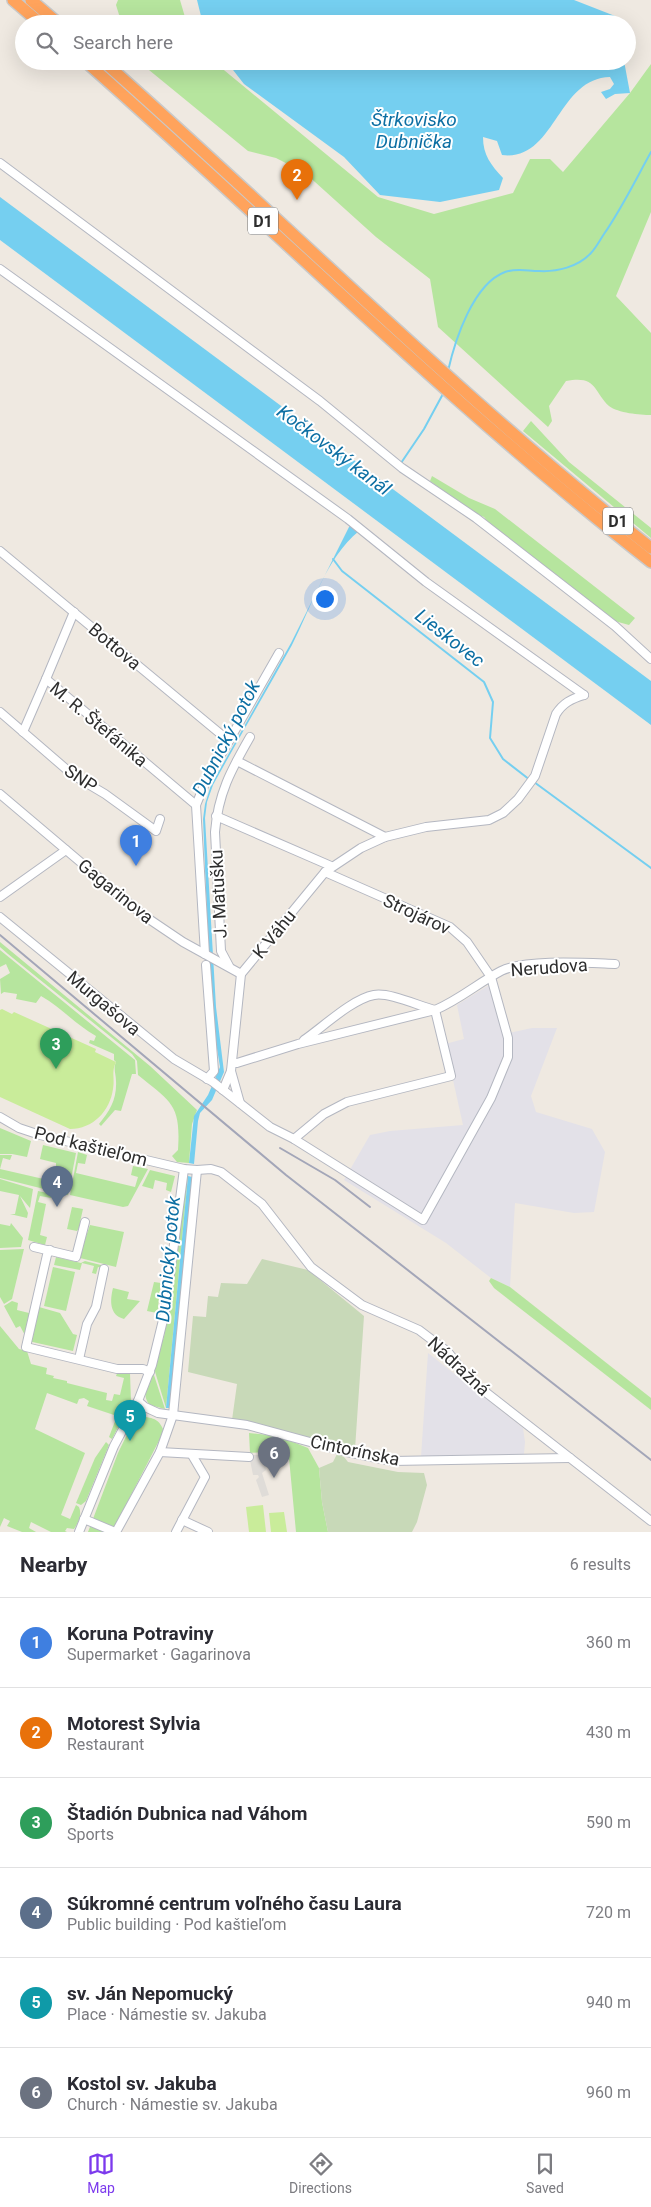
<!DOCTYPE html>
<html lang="en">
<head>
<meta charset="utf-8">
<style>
  body { margin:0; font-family:Roboto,sans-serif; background:#f7f7f7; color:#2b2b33 }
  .you { position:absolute; left:324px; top:598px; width:18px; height:18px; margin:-12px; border:4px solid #fff; border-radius:50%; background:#1a73e8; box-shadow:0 0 0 8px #1a73e833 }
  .badge { display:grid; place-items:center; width:32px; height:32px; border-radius:50%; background:#7c3aed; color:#fff; font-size:16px; font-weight:700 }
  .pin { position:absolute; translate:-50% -41px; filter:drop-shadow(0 1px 2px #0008) }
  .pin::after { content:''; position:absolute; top:26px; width:18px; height:15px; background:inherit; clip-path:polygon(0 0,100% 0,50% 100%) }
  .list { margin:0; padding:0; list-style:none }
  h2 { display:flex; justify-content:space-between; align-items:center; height:65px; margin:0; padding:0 20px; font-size:21px }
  h2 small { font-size:16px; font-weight:400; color:#7c7c81 }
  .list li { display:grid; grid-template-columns:32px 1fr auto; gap:15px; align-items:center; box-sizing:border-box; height:90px; padding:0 20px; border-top:1px solid #e1e1e2 }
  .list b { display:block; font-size:19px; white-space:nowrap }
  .list p { margin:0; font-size:16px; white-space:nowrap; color:#7c7c81 }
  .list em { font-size:16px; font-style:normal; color:#7c7c81 }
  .icon { flex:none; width:28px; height:28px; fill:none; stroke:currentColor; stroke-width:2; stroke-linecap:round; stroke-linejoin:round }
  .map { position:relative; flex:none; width:651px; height:1532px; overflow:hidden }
  .search { position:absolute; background:#fff; box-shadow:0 5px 20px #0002; left:15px; right:15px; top:15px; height:55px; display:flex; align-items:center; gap:12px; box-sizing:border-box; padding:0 18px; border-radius:28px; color:#7c7c81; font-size:19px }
  .sheet { height:605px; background:#fff }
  nav { display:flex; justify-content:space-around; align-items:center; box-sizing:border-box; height:70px; border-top:1px solid #e1e1e2; background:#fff; font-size:14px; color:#7c7c81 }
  nav a { display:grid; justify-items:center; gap:2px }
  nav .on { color:#7c3aed }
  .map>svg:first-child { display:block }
  .industrial { fill:#e3e1e8 }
  .green { fill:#b6e59e }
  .cemetery { fill:#c8d9b8 }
  .pitch { fill:#c9ec9a }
  .plaza { fill:#dfdcd8 }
  .water { fill:#75cff0 }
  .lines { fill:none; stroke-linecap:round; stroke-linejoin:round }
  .stream { stroke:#75cff0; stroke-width:2 }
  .minor-casing { stroke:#b4b7c1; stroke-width:10 }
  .highway-casing { stroke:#c9c9c9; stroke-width:14 }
  .minor { stroke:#fff; stroke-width:8 }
  .highway { stroke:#ffa35c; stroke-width:11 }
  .rail { stroke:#a3a6b8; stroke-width:2 }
  .labels { text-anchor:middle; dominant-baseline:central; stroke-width:4; stroke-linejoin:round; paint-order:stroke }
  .shield { fill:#fff; stroke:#6d6d6d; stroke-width:1 }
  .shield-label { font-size:16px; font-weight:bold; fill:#2e2e2e }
  .street-label { font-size:18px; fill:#2e2e2e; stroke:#fff }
  .water-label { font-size:19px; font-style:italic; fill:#0d6fa3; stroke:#fff }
</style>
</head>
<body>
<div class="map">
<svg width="651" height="1532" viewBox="0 0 651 1532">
  <rect width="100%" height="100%" fill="#efe9e1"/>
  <!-- industrial -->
  <g class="industrial">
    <path d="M494 982 509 1033 532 1028H557L531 1096 536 1112 592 1129 605 1152 594 1212 574 1213 515 1203 510 1287 491 1278 446 1243 344 1180 370 1135 390 1131 463 1125 445 1044 464 1039 457 1005Z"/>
    <path d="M428 1353 523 1428 525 1442 524 1454 421 1457Z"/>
  </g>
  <!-- green -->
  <g class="green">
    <path d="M118 0H180L187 24H122L116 5Z"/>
    <path d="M138 61H213L378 197 434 214 513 193 530 159H550L563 172 630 93 651 64V212L616 296 651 333V415C640 415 618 413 609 406 593 391 597 375 566 381L549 406 552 421 548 427 438 327 430 279 376 237 305 173 276 158 248 151Z"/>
    <path d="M531 421 569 462 651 528V538L523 431Z"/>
    <path d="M432 476 469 498 495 509 635 618 629 625 611 620 495 531 484 517 475 514 430 481Z"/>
    <path d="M0 942 150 1066 197 1110 192 1124 189 1163 177 1162 172 1156 178 1150C181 1104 171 1102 138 1075L137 1061 132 1054 8 954 0 947Z"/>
    <path d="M0 950 135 1060 136 1074H132L121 1111 115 1110 101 1126 99 1124C110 1111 117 1099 116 1081 116 1074 113 1069 116 1062L114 1060V1054L89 1043 90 1040 94 1041 96 1036C76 1025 62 1008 41 996L36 1003 16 999 17 994 4 992 1 994 0 979 10 973 6 964 0 967Z"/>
    <path d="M0 1128 31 1141 27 1157 12 1154H0Z"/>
    <path d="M43 1145 76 1153 68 1195 0 1178V1155H12L10 1160 3 1158 0 1169 61 1183 63 1172 54 1168 71 1171 56 1167V1163L40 1159Z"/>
    <path d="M78 1152 87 1155 85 1164 78 1163 76 1173 135 1187 138 1177 131 1175 133 1166 148 1169 128 1206 123 1207 70 1195Z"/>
    <path d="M150 1170 175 1176 171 1192 166 1190 167 1183 155 1180 153 1189 142 1186Z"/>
    <path d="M185 1176H188L166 1408 153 1365 164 1337Z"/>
    <path d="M0 1179 33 1189 30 1208 20 1196 28 1213 27 1218 10 1214H15L19 1195 0 1191Z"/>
    <path d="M38 1191 52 1194 51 1198 40 1196 38 1202 46 1204 40 1235 47 1237 45 1245 28 1240Z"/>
    <path d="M72 1207 83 1209 80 1222 82 1223 77 1231 67 1229Z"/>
    <path d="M11 1223 23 1238 21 1247 0 1248V1224L10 1226Z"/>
    <path d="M90 1225 124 1232 116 1267 80 1258 78 1255 82 1242H84Z"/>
    <path d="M24 1249 12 1299 4 1304 0 1297V1250Z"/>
    <path d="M56 1257 81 1263 85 1261 105 1266 104 1269 98 1267 96 1274 92 1273 94 1266 82 1263 80 1270 54 1265Z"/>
    <path d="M53 1267 75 1272 66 1311 44 1306Z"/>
    <path d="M491 1278 510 1287 651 1398V1410L494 1288 489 1281Z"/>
    <path d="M154 1282 161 1283 158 1307 162 1308V1311L157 1313 147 1311Z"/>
    <path d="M113 1288 129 1292 127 1299 140 1301 124 1319C109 1315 110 1300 113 1288Z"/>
    <path d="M12 1301 18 1303 17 1310 29 1313 31 1306H34L27 1339 20 1326 16 1328 4 1306Z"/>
    <path d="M39 1307 60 1313 73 1334 77 1335 73 1351 28 1341Z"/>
    <path d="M0 1326 19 1349 27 1351 31 1364 47 1368 46 1374 54 1376 53 1378 67 1381V1383L107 1393 106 1400 112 1401 114 1394 120 1395 124 1378 116 1376 118 1371 130 1373 131 1402 112 1439 109 1437 117 1416 87 1406 89 1401 84 1398 79 1399 77 1404 47 1393 35 1429 85 1453 61 1515 70 1519 76 1505 79 1507C82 1514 79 1522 74 1529L67 1528 65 1531 67 1532H51L31 1522 29 1528 36 1532H22L7 1526 10 1521 4 1518 0 1527Z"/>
    <path d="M153 1372 165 1409 150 1405C140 1394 149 1383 153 1372Z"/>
    <path d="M136 1416C150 1418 158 1416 164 1431L112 1532H88L118 1453Z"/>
    <path d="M249 1433 278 1436 308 1448 319 1468 322 1502 328 1532H296L289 1458 275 1451 250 1453Z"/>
    <path d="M106 1442 109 1445 86 1501 81 1505 76 1503 95 1458Z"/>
  </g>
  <!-- cemetery -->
  <g class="cemetery">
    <path d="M262 1259 308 1270 364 1316 355 1449 232 1420 237 1384 188 1372 193 1316 206 1317 208 1296 218 1297 221 1283 247 1284Z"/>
    <path d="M337 1454 344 1457 348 1462 398 1472 424 1473 427 1485 417 1522 412 1532H328L322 1502 319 1468 333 1462Z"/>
  </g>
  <!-- pitch -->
  <g class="pitch">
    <path d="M2 1009 12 1014 14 1012 96 1049 95 1052 116 1062C111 1073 115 1077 113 1089 110 1111 93 1129 70 1129L0 1097V1010Z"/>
    <path d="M263 1505 266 1532H249L246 1507Z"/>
    <path d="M284 1512 287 1532H271L269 1513Z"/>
  </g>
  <!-- plaza -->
  <path class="plaza" d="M249 1455H264L278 1465 272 1467 270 1463 267 1464 265 1466 266 1470 262 1473 269 1495 262 1497 256 1480 259 1477 258 1475H253Z"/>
  <!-- water -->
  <g class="water">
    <path d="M197 0H574L615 16 617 24H203Z"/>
    <path d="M226 61H624L630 93 615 94 606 99 601 92 610 89 614 84 610 77C557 78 555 162 502 155L497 141 483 137C483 155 491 165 503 178L499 190 440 202 380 195 344 157 244 84Z"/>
    <path d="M0 197 651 681V725L0 240Z"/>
    <path d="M350 525 359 531C326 558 312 606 292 645 266 692 239 738 213 785L207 802 205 818 216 1007 224 1072 212 1100 200 1113 198 1121 194 1164 189 1163 194 1116 208 1095 220 1067 211 1012 203 819 205 804 211 785 291 643Z"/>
    <path d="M188 1176 192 1177 171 1408H166Z"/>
  </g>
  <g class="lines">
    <!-- stream -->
    <g class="stream">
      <path d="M448 371C455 340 473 284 505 272 516 268 528 271 539 271 557 272 578 267 591 253 596 248 600 240 604 234 622 208 636 179 651 152"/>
      <path d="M401 463 424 429 444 392"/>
      <path d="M333 559 342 571 484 682 493 702 490 738 503 759 530 780"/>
      <path d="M534 782 651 868"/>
    </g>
    <defs>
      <g id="minor">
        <path d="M0 163 320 401 402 468 476 518 615 626 651 659"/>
        <path d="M0 269 348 519 426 582 584 695"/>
        <path d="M0 551 229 741"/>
        <path d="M46 679 74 612"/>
        <path d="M0 712 73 775 105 794 156 831 160 819"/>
        <path d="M23 732 46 679 196 805"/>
        <path d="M237 761 385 837"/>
        <path d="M0 794 143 915 183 942 241 974"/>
        <path d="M216 816 331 866"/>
        <path d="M0 897 66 850"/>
        <path d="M0 917 174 1059 213 1082 270 1127 294 1139 423 1220 491 1098 508 1057V1038L491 977 467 942 450 927 325 872"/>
        <path d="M205 954 196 805 206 781 279 653"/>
        <path d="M206 965 214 1071 207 1079"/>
        <path d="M229 966 221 951 215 832C218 794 231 770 250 737"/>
        <path d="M232 1063H237L298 1044 435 1010C459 1000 478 983 501 971 526 959 586 963 615 964"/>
        <path d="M231 1071 240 1103"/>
        <path d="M223 1090 231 1071 241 974 325 872 361 848 385 837 426 827 489 820 503 813 518 799 535 776 556 714C563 703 571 699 584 695"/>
        <path d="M0 1117 19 1128 40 1135 184 1169 197 1170 211 1169 221 1172 262 1204 311 1267 362 1305 419 1330 448 1352 470 1380 651 1521"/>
        <path d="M294 1139 324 1114 347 1102 451 1076 435 1010C419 1006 389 992 374 995 352 999 323 1027 304 1040"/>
        <path d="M34 1247 76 1257 85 1222"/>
        <path d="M50 1250 47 1255 26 1347 117 1369H143L150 1372"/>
        <path d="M79 1359 87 1324 96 1307 104 1269"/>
        <path d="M138 1401 145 1407 158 1413 247 1425 347 1452 392 1461 570 1458"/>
        <path d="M160 1452 249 1457"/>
        <path d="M84 1519 115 1532"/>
        <path d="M182 1520 208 1532"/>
        <path d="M79 1532 114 1446 138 1401 152 1365 165 1312 184 1169"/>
        <path d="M116 1532 160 1452 173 1415 197 1170"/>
        <path d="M176 1532 205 1477 192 1455"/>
      </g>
      <g id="highway">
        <path d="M13 0 41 24"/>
        <path d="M31 0 59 24"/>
        <path d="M85 61C274 228 453 407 651 562"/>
        <path d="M103 61C286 223 459 397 651 548"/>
      </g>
    </defs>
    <!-- minor casing -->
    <use href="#minor" class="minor-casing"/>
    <!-- highway casing -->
    <use href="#highway" class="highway-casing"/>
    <!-- minor -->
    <use href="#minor" class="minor"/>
    <!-- highway -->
    <use href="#highway" class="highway"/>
    <!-- rail -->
    <g class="rail">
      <path d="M0 935 286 1175 651 1460"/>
      <path d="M280 1148 335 1180 370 1207"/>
    </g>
  </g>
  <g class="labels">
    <!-- shield labels -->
    <g class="shield">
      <rect x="248" y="207.5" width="30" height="27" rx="4"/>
      <rect x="603" y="507.5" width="30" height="27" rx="4"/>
    </g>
    <g class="shield-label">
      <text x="263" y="221">D1</text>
      <text x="618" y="521">D1</text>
    </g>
    <!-- street labels -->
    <g class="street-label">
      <text transform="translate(115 646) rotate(40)">Bottova</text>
      <text transform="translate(99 724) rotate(40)">M. R. Štefánika</text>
      <text transform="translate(81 778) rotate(34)">SNP</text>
      <text transform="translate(116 891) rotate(39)">Gagarinova</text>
      <text transform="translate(218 894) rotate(-93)">J. Matušku</text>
      <text transform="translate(417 914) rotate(25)">Strojárov</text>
      <text transform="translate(274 934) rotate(-51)">K Váhu</text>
      <text transform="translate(549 967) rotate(-4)">Nerudova</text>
      <text transform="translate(104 1003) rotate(40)">Murgašova</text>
      <text transform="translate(91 1146) rotate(14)">Pod kaštieľom</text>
      <text transform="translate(459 1366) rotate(43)">Nádražná</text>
      <text transform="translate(355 1450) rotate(12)">Cintorínska</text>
    </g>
    <!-- water labels -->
    <g class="water-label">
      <text x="414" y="119">Štrkovisko<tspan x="414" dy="22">Dubnička</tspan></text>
      <text transform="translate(334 450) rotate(37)">Kočkovský kanál</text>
      <text transform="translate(450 638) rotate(38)">Lieskovec</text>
      <text transform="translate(226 738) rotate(-63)">Dubnický potok</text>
      <text transform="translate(168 1259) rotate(-85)">Dubnický potok</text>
    </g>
  </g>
</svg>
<div class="you"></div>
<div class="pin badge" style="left:136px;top:866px;background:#3f7fe0">1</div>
<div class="pin badge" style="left:297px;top:200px;background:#e8710a">2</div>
<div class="pin badge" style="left:56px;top:1069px;background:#2e9e5b">3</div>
<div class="pin badge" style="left:57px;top:1207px;background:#5c6f8a">4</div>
<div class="pin badge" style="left:130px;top:1441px;background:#0f9aa8">5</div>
<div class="pin badge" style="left:274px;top:1478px;background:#6b7280">6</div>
<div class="search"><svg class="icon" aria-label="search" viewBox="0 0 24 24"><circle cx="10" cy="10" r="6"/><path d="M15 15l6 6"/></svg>Search here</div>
</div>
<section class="sheet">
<h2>Nearby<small>6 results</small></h2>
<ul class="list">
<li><span class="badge" style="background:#3f7fe0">1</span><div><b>Koruna Potraviny</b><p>Supermarket · Gagarinova</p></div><em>360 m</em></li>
<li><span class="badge" style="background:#e8710a">2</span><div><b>Motorest Sylvia</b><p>Restaurant</p></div><em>430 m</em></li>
<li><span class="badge" style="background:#2e9e5b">3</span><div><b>Štadión Dubnica nad Váhom</b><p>Sports</p></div><em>590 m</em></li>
<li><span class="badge" style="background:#5c6f8a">4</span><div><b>Súkromné centrum voľného času Laura</b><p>Public building · Pod kaštieľom</p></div><em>720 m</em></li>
<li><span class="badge" style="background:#0f9aa8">5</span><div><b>sv. Ján Nepomucký</b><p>Place · Námestie sv. Jakuba</p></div><em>940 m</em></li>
<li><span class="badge" style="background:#6b7280">6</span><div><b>Kostol sv. Jakuba</b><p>Church · Námestie sv. Jakuba</p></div><em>960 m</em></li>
</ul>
</section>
<nav>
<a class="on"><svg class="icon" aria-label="map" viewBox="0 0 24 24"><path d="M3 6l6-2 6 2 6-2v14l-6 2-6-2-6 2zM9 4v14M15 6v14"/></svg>Map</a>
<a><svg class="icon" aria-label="directions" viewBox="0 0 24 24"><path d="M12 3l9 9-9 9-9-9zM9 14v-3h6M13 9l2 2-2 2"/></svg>Directions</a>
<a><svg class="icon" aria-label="saved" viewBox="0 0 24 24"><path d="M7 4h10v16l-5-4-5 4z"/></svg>Saved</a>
</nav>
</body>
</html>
